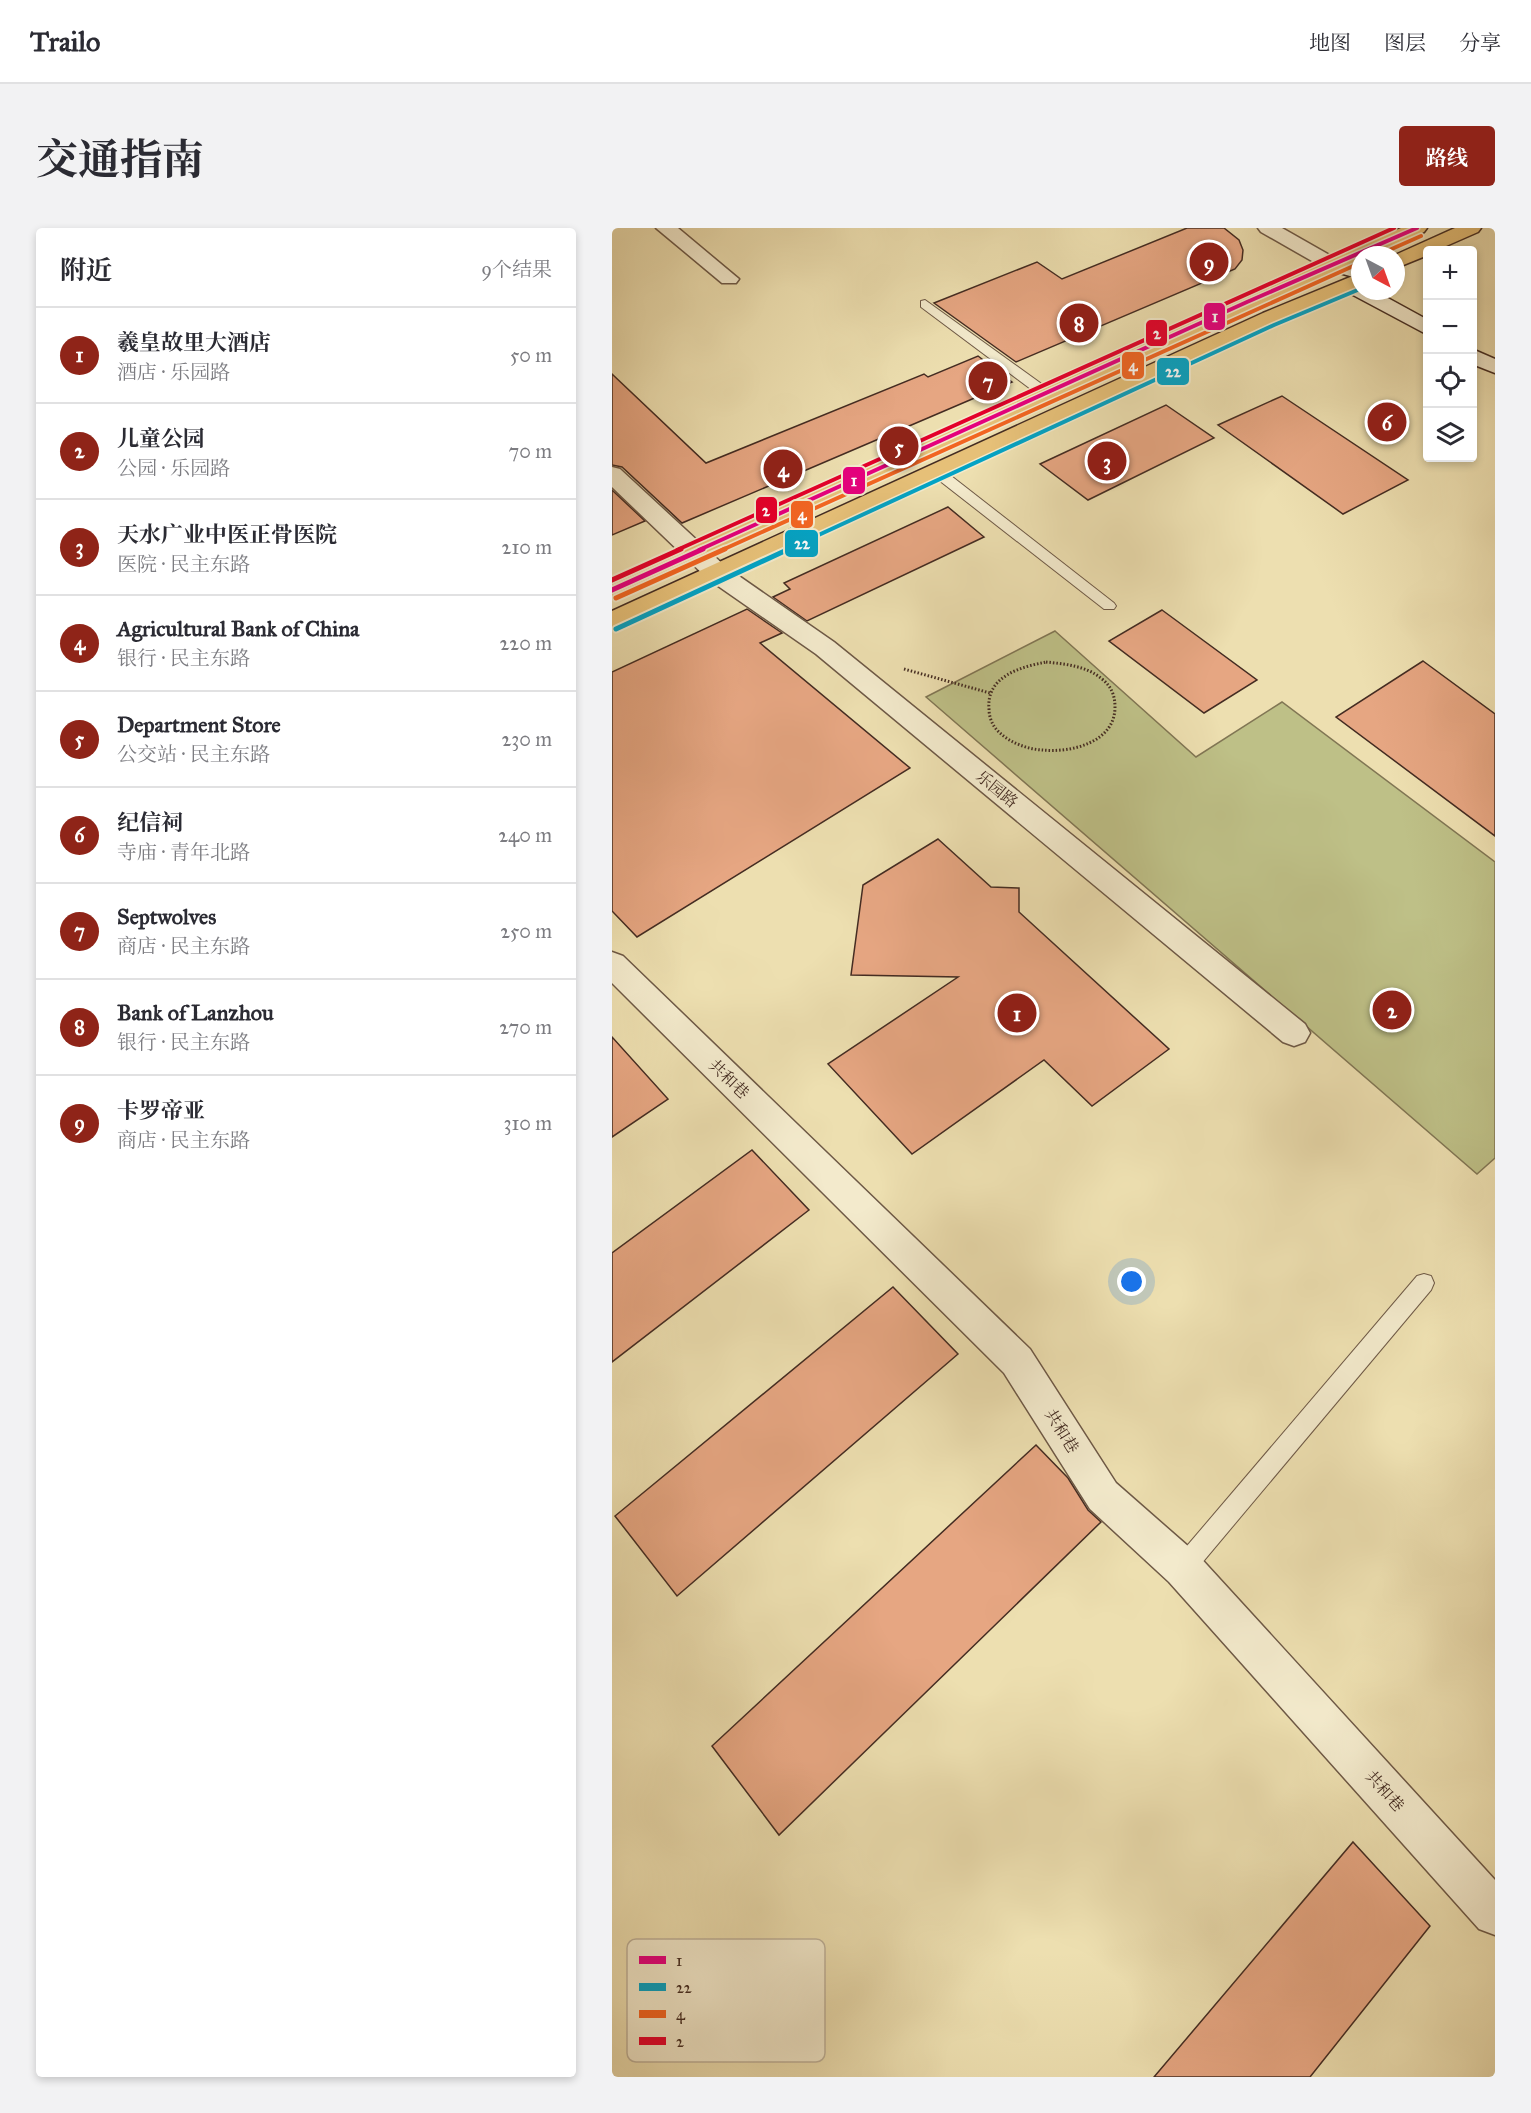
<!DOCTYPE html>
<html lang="zh">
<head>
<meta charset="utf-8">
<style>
  body { margin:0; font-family:"IM FELL Great Primer","Noto Serif SC",serif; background:#f2f2f3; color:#2b2b33 }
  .controls { position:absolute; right:18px; top:18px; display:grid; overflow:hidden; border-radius:6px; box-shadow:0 3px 9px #0003 }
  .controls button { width:54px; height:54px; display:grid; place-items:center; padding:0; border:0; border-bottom:2px solid #e1e1e2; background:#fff; color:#2b2b33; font:30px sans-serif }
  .compass { position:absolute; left:739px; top:18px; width:54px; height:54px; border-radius:50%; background:#fff; box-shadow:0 3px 9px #0003; rotate:139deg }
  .you { position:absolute; left:520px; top:1054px; width:21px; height:21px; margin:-15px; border:4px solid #fff; border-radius:50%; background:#1a73e8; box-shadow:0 0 0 9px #1a73e833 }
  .badge { display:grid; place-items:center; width:39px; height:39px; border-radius:50%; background:#8f2418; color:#fff; font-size:20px; font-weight:700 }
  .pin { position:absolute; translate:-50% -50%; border:3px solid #fff; box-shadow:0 2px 6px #0006 }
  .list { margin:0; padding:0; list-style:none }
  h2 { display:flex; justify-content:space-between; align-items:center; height:78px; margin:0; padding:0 24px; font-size:26px }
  h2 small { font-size:20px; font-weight:400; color:#7c7c81 }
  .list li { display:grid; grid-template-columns:39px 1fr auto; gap:18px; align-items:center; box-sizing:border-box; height:96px; padding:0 24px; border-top:2px solid #e1e1e2 }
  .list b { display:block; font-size:22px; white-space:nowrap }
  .list p { margin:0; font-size:20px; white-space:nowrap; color:#7c7c81 }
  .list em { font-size:20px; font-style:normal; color:#7c7c81 }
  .icon { flex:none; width:33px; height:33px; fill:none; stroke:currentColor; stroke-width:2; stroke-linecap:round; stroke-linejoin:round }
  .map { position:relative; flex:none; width:883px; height:1849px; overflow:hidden; border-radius:6px }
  header { display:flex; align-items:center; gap:36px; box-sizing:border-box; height:84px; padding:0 30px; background:#fff; border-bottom:2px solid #e1e1e2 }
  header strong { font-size:28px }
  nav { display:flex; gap:33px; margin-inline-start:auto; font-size:21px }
  .intro { display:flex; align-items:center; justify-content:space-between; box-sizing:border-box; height:144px; padding:0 36px }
  h1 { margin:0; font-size:42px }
  .button { padding:15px 27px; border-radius:6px; background:#8f2418; color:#fff; font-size:21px; font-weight:700 }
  main { display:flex; gap:36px; padding:0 36px }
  aside { flex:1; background:#fff; border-radius:6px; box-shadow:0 3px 9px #0003 }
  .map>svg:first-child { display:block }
  .green { fill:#bec087; stroke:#817654; stroke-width:1.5 }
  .building { fill:#e6a682; stroke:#442c22; stroke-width:1.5 }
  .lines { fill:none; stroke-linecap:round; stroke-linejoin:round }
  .lane-casing { stroke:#6e5946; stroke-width:2 }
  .street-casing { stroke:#6e5946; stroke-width:3 }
  .secondary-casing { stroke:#442c22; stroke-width:3 }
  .primary-casing { stroke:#442c22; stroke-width:3 }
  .path { stroke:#442c22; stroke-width:3; stroke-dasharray:1.5 2; stroke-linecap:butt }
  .lane { fill:#f3eacc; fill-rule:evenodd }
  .street { fill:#f3eacc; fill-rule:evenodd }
  .secondary { fill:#f3eacc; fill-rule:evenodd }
  .primary { fill:#e6c078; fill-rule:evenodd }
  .bus-1-far1-casing { stroke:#f3eacc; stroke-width:7 }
  .bus-1-casing { stroke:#f3eacc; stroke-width:9 }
  .bus-2-far1-casing { stroke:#f3eacc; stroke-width:7 }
  .bus-2-casing { stroke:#f3eacc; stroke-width:9 }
  .bus-3-far1-casing { stroke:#f3eacc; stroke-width:7 }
  .bus-3-casing { stroke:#f3eacc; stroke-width:9 }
  .bus-4-far1-casing { stroke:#f3eacc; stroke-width:7 }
  .bus-4-casing { stroke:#f3eacc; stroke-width:9 }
  .bus-1-far1 { stroke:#e5007d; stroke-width:4 }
  .bus-1 { stroke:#e5007d; stroke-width:5 }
  .bus-2-far1 { stroke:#03a3c5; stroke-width:4 }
  .bus-2 { stroke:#03a3c5; stroke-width:5 }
  .bus-3-far1 { stroke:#f26522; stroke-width:4 }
  .bus-3 { stroke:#f26522; stroke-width:5 }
  .bus-4-far1 { stroke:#e4002b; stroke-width:4 }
  .bus-4 { stroke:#e4002b; stroke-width:5 }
  .labels { text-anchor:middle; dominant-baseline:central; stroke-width:4.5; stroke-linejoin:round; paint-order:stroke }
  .street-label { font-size:16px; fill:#442c22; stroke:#f3eacc }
  .key { fill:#f3eacc; stroke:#beb199; stroke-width:1.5 }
  .key-label { font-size:16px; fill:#442c22 }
  .line-badge { stroke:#f3eacc; stroke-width:2 }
  .badge-label { font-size:16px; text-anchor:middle; font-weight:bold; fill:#fff }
</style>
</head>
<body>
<header>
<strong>Trailo</strong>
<nav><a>地图</a><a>图层</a><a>分享</a></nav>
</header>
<div class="intro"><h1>交通指南</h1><a class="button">路线</a></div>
<main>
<aside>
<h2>附近<small>9个结果</small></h2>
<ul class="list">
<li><span class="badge">1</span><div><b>羲皇故里大酒店</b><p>酒店 · 乐园路</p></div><em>50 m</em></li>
<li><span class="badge">2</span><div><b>儿童公园</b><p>公园 · 乐园路</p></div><em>70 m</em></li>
<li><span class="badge">3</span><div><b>天水广业中医正骨医院</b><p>医院 · 民主东路</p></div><em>210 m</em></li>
<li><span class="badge">4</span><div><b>Agricultural Bank of China</b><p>银行 · 民主东路</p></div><em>220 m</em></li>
<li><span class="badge">5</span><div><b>Department Store</b><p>公交站 · 民主东路</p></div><em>230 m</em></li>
<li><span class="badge">6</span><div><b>纪信祠</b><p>寺庙 · 青年北路</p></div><em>240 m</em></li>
<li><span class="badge">7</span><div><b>Septwolves</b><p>商店 · 民主东路</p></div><em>250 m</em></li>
<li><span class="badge">8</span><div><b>Bank of Lanzhou</b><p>银行 · 民主东路</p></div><em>270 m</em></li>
<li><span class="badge">9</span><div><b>卡罗帝亚</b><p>商店 · 民主东路</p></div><em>310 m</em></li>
</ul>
</aside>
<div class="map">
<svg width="883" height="1849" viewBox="0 0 883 1849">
  <rect width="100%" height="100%" fill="#eddfb0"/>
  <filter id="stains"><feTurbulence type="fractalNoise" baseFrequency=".00333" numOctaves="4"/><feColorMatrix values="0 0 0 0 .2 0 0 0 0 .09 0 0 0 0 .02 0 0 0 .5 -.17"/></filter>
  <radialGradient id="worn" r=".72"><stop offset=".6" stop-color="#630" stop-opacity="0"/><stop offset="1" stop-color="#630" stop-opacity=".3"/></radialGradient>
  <!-- green -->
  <path class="green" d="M443 403 584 529 670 474 883 634V930L865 946 314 469Z"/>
  <!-- building -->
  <g class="building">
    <path d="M575 0H612L627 12 631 22 630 32 623 41 404 134 322 75 425 34 450 51Z"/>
    <path d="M366 128 400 154 70 295 10 239 0 237V146L94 235 312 146 316 149Z"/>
    <path d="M670 168 796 252 731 286 606 197Z"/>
    <path d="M554 177 602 210 476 272 428 236Z"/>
    <path d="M0 262 33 293 0 307Z"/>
    <path d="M336 279 372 309 195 393 161 369 178 361 172 355Z"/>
    <path d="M135 381 170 405 148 415 298 540 25 709 0 683V444Z"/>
    <path d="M550 382 645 452 592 485 497 413Z"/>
    <path d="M811 433 883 486V608L724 489Z"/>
    <path d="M326 611 379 659 407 660V684L557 821 480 878 432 832 300 926 216 836 346 749 239 747 251 657Z"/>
    <path d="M0 809 56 871 0 909Z"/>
    <path d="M140 922 197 982 0 1134V1025Z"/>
    <path d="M281 1059 346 1126 65 1368 3 1288Z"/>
    <path d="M424 1217 456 1250 476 1282 489 1294 167 1607 100 1518Z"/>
    <path d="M741 1614 818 1698 698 1849H542Z"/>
  </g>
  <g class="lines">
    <defs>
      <g id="lane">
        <path d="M313 72 438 162 439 165 438 168H428L309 79V73Z"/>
        <path d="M324 239 329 240 502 375 504 378 502 381H492L319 246 317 243 319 240Z"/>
        <path d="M812 1046 819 1048 822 1055 819 1062 579 1348 571 1352 563 1348 559 1340 563 1332 805 1048Z"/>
      </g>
      <g id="street">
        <path d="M44 0H66L127 51 124 55H110Z"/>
        <path d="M646 0H670L728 33 731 37 728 41H714L649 4Z"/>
        <path d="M0 239 8 241 114 339 222 414 693 796 698 805 693 814 682 818 671 814 204 426 96 351 0 259Z"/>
        <path d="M0 724 11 728 418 1121 504 1255 585 1326 883 1652V1707L867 1701 557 1354 478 1281 392 1145 0 755Z"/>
      </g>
      <g id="secondary">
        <path d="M721 31 748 39V51L714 41 711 37 714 33Z"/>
        <path d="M748 57V63H763L816 92V107L741 67 738 63 741 59Z"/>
        <path d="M860 121 883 131V145L860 136Z"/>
      </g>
      <g id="primary">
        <path d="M789 0H815L812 4 759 27H748V32L0 370V352L628 70Z"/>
        <path d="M843 0H869L866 4 825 22H816V27L784 40 783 27Z"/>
        <path d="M748 45V58L665 93 0 401V383L651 85Z"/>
      </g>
    </defs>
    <!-- lane casing -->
    <use href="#lane" class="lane-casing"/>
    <!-- street casing -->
    <use href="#street" class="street-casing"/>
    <!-- secondary casing -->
    <use href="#secondary" class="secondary-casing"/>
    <!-- primary casing -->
    <use href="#primary" class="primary-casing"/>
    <!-- path -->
    <g class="path">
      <path d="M434 434C453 436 475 438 490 451 499 458 503 467 503 479 503 515 458 525 430 522 415 521 399 515 388 505 381 499 377 490 377 481 374 448 409 439 434 434Z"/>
      <path d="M292 441 378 465"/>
    </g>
    <!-- lane -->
    <use href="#lane" class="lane"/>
    <!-- street -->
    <use href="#street" class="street"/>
    <!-- secondary -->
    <use href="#secondary" class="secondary"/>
    <!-- primary -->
    <use href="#primary" class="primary"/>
    <defs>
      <path id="bus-1-far1" d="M87 322 635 74 805 0"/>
      <path id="bus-1" d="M0 362 91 321"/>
      <path id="bus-2-far1" d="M174 322 662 97 748 61"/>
      <path id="bus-2" d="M4 401 177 321"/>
      <g id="bus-3-far1">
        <path d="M766 27 809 8"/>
        <path d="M110 322 748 35"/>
      </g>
      <path id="bus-3" d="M4 370 113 321"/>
      <path id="bus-4-far1" d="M65 322 782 0"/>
      <path id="bus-4" d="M0 352 69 321"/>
    </defs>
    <!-- bus-1-far1 casing -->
    <use href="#bus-1-far1" class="bus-1-far1-casing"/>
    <!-- bus-1 casing -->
    <use href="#bus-1" class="bus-1-casing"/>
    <!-- bus-2-far1 casing -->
    <use href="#bus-2-far1" class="bus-2-far1-casing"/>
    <!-- bus-2 casing -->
    <use href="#bus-2" class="bus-2-casing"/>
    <!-- bus-3-far1 casing -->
    <use href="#bus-3-far1" class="bus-3-far1-casing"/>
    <!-- bus-3 casing -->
    <use href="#bus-3" class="bus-3-casing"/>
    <!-- bus-4-far1 casing -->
    <use href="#bus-4-far1" class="bus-4-far1-casing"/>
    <!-- bus-4 casing -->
    <use href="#bus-4" class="bus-4-casing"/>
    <!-- bus-1-far1 -->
    <use href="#bus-1-far1" class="bus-1-far1"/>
    <!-- bus-1 -->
    <use href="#bus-1" class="bus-1"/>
    <!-- bus-2-far1 -->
    <use href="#bus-2-far1" class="bus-2-far1"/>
    <!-- bus-2 -->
    <use href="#bus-2" class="bus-2"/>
    <!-- bus-3-far1 -->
    <use href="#bus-3-far1" class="bus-3-far1"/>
    <!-- bus-3 -->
    <use href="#bus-3" class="bus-3"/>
    <!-- bus-4-far1 -->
    <use href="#bus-4-far1" class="bus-4-far1"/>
    <!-- bus-4 -->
    <use href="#bus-4" class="bus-4"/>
  </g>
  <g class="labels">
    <!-- street labels -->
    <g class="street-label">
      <text transform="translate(385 561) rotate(39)">乐园路</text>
      <text transform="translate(117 851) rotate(44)">共和巷</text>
      <text transform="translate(450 1203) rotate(58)">共和巷</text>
      <text transform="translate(773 1563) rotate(48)">共和巷</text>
    </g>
  </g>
  <!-- legend -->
  <rect x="15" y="1711" width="198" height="123" rx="9" class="key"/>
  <rect x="27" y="1728" width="27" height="8" fill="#e5007d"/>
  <rect x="27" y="1755" width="27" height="8" fill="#03a3c5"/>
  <rect x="27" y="1782" width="27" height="8" fill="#f26522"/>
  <rect x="27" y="1809" width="27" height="8" fill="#e4002b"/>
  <g class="key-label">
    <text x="64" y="1738">1</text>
    <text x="64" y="1765">22</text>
    <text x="64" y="1792">4</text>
    <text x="64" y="1819">2</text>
  </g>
  <g class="line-badge">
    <rect x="591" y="74" width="23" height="29" rx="6" fill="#e5007d"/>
    <rect x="533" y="91" width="23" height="28" rx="6" fill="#e4002b"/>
    <rect x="509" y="123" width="24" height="29" rx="6" fill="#f26522"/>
    <rect x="544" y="129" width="34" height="29" rx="6" fill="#03a3c5"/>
    <rect x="230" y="238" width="24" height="29" rx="6" fill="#e5007d"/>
    <rect x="143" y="268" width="23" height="28" rx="6" fill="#e4002b"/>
    <rect x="178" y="272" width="24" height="29" rx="6" fill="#f26522"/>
    <rect x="172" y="301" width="35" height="29" rx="6" fill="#03a3c5"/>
  </g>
  <g class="badge-label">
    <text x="603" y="94">1</text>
    <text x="545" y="111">2</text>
    <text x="521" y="143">4</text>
    <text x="561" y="149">22</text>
    <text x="242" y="258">1</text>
    <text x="154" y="288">2</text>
    <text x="190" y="292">4</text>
    <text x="190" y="321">22</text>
  </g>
  <rect width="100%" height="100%" filter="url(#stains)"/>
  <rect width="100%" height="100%" fill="url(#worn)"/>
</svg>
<div class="controls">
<button>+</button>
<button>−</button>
<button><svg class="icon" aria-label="locate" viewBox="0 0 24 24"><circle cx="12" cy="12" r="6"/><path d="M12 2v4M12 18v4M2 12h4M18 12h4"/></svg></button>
<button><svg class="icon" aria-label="layers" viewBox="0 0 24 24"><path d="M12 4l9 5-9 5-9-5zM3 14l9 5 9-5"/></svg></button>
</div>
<svg class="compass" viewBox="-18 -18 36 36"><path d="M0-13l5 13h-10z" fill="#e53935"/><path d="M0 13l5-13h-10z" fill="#7c7c81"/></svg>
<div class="you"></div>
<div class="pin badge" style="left:405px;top:785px">1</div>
<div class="pin badge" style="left:780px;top:782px">2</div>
<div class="pin badge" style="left:495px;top:233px">3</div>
<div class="pin badge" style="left:171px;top:241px">4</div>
<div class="pin badge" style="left:287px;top:218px">5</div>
<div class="pin badge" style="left:775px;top:194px">6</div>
<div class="pin badge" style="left:376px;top:153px">7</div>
<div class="pin badge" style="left:467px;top:95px">8</div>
<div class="pin badge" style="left:597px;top:34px">9</div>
</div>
</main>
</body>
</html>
